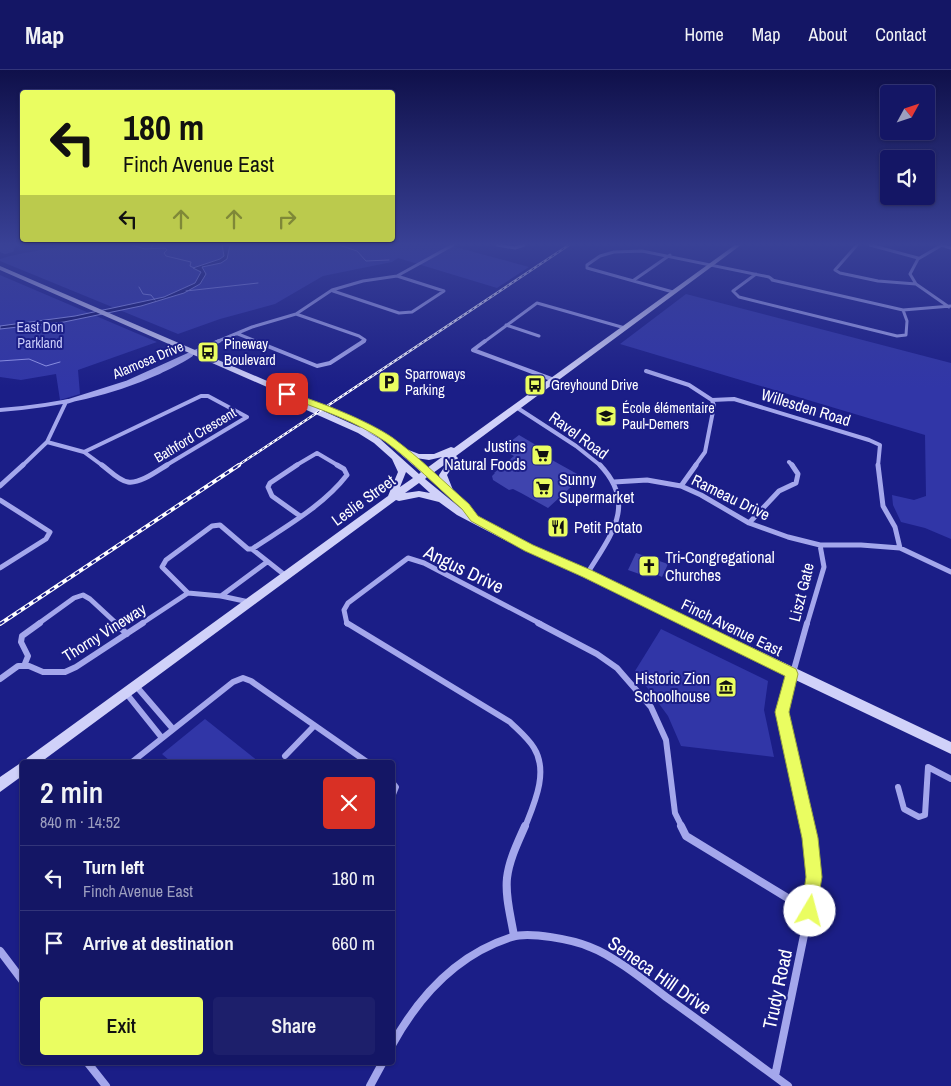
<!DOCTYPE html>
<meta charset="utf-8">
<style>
:root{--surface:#141665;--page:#1d1f6b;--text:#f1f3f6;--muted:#9d9fbf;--line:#333579;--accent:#eafd61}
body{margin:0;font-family:"Archivo Narrow",sans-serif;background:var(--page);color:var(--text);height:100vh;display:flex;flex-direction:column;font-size:19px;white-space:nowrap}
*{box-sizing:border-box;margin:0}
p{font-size:16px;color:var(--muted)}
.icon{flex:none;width:28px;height:28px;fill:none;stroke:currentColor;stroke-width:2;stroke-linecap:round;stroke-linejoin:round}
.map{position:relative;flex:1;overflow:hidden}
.sheet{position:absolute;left:20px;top:690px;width:375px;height:305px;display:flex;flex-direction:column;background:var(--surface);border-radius:5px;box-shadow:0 1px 4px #0004,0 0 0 1px var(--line)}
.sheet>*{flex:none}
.guide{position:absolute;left:20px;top:20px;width:375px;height:152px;border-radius:5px;box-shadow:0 1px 4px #0004,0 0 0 1px var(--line);background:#eafd61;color:#111;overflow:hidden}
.needle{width:32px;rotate:50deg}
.tools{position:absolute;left:880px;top:15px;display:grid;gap:10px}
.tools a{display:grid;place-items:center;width:55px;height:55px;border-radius:5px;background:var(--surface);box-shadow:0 1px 4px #0004,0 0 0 1px var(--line);font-size:25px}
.pin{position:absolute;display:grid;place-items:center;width:42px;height:42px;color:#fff;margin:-21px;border-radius:10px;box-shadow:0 2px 8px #0006}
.me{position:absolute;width:55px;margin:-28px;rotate:8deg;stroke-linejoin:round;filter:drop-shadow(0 0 4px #0008)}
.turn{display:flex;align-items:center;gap:18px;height:105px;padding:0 20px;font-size:22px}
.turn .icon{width:65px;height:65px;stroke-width:2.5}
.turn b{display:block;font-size:35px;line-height:42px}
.lanes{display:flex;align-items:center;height:48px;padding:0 20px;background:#0003;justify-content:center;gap:25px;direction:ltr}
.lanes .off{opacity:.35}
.round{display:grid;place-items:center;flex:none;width:52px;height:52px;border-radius:5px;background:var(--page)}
.head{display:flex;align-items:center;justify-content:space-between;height:85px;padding:0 20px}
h1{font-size:30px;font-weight:600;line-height:38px}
.cta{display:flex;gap:10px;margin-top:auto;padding:10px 20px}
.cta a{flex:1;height:58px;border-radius:5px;background:var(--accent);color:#111;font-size:20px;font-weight:600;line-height:58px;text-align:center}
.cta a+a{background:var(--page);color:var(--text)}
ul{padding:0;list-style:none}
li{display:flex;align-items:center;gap:15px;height:65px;padding:0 20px;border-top:1px solid var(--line)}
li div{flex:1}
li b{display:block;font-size:19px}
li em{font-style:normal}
header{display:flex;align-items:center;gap:30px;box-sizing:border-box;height:70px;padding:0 25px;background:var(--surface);border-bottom:1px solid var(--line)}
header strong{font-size:24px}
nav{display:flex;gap:28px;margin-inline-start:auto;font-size:18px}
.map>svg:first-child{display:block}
</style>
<header>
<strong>Map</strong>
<nav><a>Home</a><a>Map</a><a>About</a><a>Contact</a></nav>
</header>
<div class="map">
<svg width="951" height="1016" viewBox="0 0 951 1016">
<rect width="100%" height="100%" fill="#1b1e87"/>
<!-- green -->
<path fill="#3136a7" d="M65,175h383l81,22 -32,21 -99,-30 -6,4 -69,14 -48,28 -55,15 -42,15 -178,-73v-2c21,-7 43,-8 65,-14z
M0,205l157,67 -79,28 2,24 -20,6 -4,-26 -35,6 -21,-3z
M686,224l265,69v176l-26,-11 -24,-6 -8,-17 -1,-10 22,5 12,-4 -1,-61 -305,-91z
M661,559l107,52 -4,29 10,47 -93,-11 -13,-30 -33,-45z
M205,649l54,43h-88l-9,-8z"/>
<!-- water -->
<path fill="#121465" stroke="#979bee" d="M222,175h8l-3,14 -6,4 -19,4 4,7 -6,10 -16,9 -43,13 -77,16 -64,7v-3l75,-10 89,-19 31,-14 6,-11 -8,-4 27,-9 4,-3z"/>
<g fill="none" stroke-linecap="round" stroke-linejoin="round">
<!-- stream -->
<path stroke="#979bee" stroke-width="1" d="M131,175l14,4 20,-1 2,2 -3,3 2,3 25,6 -1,4 4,2
M339,175l18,6 9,10 23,-1
M151,178l2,-3
M139,217l4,7 8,1 4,5
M186,221l72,-8
M0,291l29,-2 17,7 14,-4"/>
</g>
<!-- building -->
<path fill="#3f44ae" d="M0,175h16l-3,7 -8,2 -5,-2z
M519,365l32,19 1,6 27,15 -12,10 4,2 -23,21 -27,-15 -8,-4 -4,1 -16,-10 -1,-4 3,-3h-1l20,-17 -13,-7z
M636,483l32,11 -6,13 -11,-5 -3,5 -20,-7z
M723,607l11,6 -5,13 -12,-6z"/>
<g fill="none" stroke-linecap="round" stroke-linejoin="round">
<!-- street-far4 -->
<path stroke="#a4a7ec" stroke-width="3" d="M497,175l18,3 9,-3
M857,175l-22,25 5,3 38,8 38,3
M870,175l48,13
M941,175l10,3
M942,175l-24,14 -8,15 6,10 33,23
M756,204l-23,17 6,6 158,39 9,-1 1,-14 -4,-11
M634,210l36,-25
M772,210l131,30 48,-4
M333,221l66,22 13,-1 32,-21 -47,-15
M673,222l-86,-24v-3l13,-9 14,-4 28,-1 127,26 4,3
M296,244l63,22 6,4 -3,2
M506,255l33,11
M238,264l20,8
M216,272l36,-15 44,-13 36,-24 31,-9 34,-5 56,-31
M484,272l53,-39 88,25"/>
<!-- street-far3 -->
<path stroke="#a4a7ec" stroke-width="4" d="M255,271l62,25 13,-3 34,-22
M485,271l-12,9 81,30
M646,301l43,14 23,15
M712,330l22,-1 135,41 11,5 -2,21
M66,332l60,-19 93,-42
M516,337l60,39 25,20
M0,340c55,-4 106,-14 157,-37 11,-6 23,-10 34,-18
M47,372l37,10
M84,382l19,14
M84,382l117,-56h7l39,21 -82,49
M789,392l4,4
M22,396l25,-24 19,-40
M295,396l22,-13 22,13
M695,396l10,-14 9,-46 -2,-6"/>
<!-- street-far2 -->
<path stroke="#a4a7ec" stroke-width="5" d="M102,395c7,5 17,16 26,17 12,2 29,-11 39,-17
M297,395l-27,18 -2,4 4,9 28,20
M878,395l5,41 12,21 5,21
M614,412l33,-2 34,6 20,9 48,28 39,14 32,8h41l39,3 51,24
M0,416l23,-21
M681,416l15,-21
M0,430l50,32 -4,7 -46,29
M749,453l30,-32 17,-8 2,-9 -6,-9
M587,504c23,-38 51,-69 13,-109
M286,506l-34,-27c33,-22 71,-43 95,-74l-3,-6 -7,-4
M188,523l-26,-26 4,-7 46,-34 8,-1 28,24h4
M221,526l46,-34
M38,554l36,-26 9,-3 7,4 27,25
M141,554l47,-31 33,3 28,6
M347,554l-3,-14 4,-7 60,-45 16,5 117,61
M807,554l17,-57 -4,-22"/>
<!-- street-far1 -->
<path stroke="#a4a7ec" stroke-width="6" d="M115,553l12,11
M347,553l163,99c8,8 18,16 24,26 15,24 0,56 -9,79
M538,553l59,31 20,14 34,39 15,33 9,73 7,14
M807,553l-25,89 26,115
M24,596l4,-10 -7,-14 1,-6 18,-13
M0,609l18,-13h11l14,6h22l11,-5 67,-44
M136,616l37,43
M126,623l36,45
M285,686l29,-30
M132,692l101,-80 10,-4 8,3 116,81
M392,712l4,5 -4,10
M898,717l6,22 15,8 6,-2 3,-48 23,12"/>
<!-- street -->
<path stroke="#a4a7ec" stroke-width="8" d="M681,756l5,10 123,75
M514,866c-3,-19 -9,-39 -7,-58 2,-18 11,-36 18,-52
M0,881l22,29
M392,975c27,-49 66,-91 120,-108 17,-6 62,3 78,10 24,9 55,34 76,50 41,29 81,59 122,89
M87,992l19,24
M775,1006l34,-165 5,-34 -7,-51
M370,1016l13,-24"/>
<!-- secondary -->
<path fill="#d0d1f9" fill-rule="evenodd" d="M735,175h6l-285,211 2,2 -11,17 6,15 15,14 9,13 55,28 59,26 360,171v12l-216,-103 -152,-74 -57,-26 -69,-36 -18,-13 -20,-5 -20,4 -3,-1 -355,262h-16l2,-4 361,-262 10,-24 -6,-13 -18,-16 -16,-10 -65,-29 -10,-10 -283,-124v-4l295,127 -1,4 5,3 62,28 -4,-3 1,-2h6l29,15 13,11 13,5h15l17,-7 3,1zM366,361l21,11 34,30 -2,2 -39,-35zM442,387l-15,11 -11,-10 13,2zM447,393l-8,12 1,5 -7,-7zM406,402l7,6 -13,9zM427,407l35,31 2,3 -39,-32zM419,413l11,10 -11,-2 -14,2z
M22,692h2h-2v14l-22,16v-15z"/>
<!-- rail-far1 casing -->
<g stroke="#fff" stroke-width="2.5">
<path id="rail-far1" d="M237,396l332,-221"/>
</g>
<!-- rail casing -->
<g stroke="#fff" stroke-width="4">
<path id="rail" d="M0,554l239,-159"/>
</g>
<!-- rail-far1 -->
<use href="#rail-far1" stroke="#1b1e87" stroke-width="1" stroke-dasharray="3" stroke-linecap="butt"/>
<!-- rail -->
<use href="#rail" stroke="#1b1e87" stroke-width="2" stroke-dasharray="5" stroke-linecap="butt"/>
</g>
<!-- sky -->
<linearGradient id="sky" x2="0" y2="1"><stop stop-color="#0f104a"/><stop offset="0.55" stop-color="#394196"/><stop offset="1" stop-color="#394196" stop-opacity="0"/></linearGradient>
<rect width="951" height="317" fill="url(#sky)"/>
<!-- route -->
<path fill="#eafd61" stroke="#98a43f" d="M287,322c29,8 82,29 106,46 27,20 51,44 76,66l9,12 55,29 58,25 205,99 2,5 -9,38 29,126 4,39 -7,40 -5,2 -6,-2 -3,-6 5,-34 -4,-39 -27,-126 10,-36 -202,-99 -58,-26 -54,-30 -9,-12c-25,-22 -49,-47 -76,-67 -28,-20 -69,-34 -102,-46l-1,-2z"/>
<!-- icons -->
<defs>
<g id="bus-square" transform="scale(1.125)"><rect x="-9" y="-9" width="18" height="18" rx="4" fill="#eafd61" stroke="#1b1e87"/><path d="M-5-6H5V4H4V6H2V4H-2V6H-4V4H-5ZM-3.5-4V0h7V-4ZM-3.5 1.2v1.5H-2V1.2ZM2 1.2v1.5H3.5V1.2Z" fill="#111"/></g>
<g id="parking-square" transform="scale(1.125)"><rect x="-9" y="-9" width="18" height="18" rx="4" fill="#eafd61" stroke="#1b1e87"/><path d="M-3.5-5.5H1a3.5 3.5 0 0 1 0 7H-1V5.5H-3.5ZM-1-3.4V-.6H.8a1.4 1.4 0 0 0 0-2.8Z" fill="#111"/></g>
<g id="school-square" transform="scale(1.125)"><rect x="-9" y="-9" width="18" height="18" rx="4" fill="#eafd61" stroke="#1b1e87"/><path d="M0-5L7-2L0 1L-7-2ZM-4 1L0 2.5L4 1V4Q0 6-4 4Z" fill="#111"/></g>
<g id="supermarket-square" transform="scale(1.125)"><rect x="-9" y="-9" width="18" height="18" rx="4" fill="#eafd61" stroke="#1b1e87"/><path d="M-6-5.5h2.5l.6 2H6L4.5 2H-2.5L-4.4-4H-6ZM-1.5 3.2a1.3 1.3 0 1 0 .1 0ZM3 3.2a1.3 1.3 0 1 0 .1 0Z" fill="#111"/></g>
<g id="restaurant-square" transform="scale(1.125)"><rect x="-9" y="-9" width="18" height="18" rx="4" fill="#eafd61" stroke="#1b1e87"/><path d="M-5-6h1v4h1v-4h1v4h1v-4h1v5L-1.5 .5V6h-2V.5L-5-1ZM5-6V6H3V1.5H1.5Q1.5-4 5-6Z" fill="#111"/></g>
<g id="church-square" transform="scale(1.125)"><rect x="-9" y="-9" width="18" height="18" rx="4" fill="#eafd61" stroke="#1b1e87"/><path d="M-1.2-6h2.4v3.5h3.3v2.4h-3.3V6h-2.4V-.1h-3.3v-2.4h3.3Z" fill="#111"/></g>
<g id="museum-square" transform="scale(1.125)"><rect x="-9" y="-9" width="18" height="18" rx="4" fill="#eafd61" stroke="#1b1e87"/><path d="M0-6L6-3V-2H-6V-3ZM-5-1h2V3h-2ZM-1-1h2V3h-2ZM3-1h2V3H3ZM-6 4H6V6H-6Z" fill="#111"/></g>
</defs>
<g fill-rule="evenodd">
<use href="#bus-square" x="208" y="282"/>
<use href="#parking-square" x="389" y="312"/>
<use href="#bus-square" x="535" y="315"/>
<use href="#school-square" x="606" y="346"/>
<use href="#supermarket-square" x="542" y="385"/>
<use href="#supermarket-square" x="543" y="418"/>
<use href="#restaurant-square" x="558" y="457"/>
<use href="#church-square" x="649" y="496"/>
<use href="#museum-square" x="726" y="617"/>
</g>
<g text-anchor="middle" stroke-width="4" stroke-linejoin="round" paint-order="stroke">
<!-- far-park labels -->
<g font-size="14" fill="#c9cbf9" stroke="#1b1e87">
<text x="40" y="262">East Don<tspan x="40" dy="16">Parkland</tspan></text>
</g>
<!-- far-poi labels -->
<g font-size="14" fill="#fff" stroke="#1b1e87" text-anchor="start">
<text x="224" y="279">Pineway<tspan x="224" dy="16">Boulevard</tspan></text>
<text x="405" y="309">Sparroways<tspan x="405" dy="16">Parking</tspan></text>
<text x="551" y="320">Greyhound Drive</text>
<text x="622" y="343">École élémentaire<tspan x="622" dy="16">Paul-Demers</tspan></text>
</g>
<!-- far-street labels -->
<g font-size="14" fill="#fff" stroke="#1b1e87">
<text transform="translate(148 290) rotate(-23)" y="5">Alamosa Drive</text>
<text transform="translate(195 365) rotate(-31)" y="5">Bathford Crescent</text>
</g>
<!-- street labels -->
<g font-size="16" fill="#fff" stroke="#1b1e87">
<text transform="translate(806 337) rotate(17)" y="6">Willesden Road</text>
<text transform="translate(579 365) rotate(36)" y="6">Ravel Road</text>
<text transform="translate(731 427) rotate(26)" y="6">Rameau Drive</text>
<text transform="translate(363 430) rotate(-36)" y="6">Leslie Street</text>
<text transform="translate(801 522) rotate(-76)" y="6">Liszt Gate</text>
<text transform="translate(732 557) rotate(26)" y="6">Finch Avenue East</text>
<text transform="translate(104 562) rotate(-32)" y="6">Thorny Vineway</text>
</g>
<!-- poi labels -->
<g font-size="16" fill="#fff" stroke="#1b1e87" text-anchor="start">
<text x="526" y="382" text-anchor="end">Justins<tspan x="526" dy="18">Natural Foods</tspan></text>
<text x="559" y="415">Sunny<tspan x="559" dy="18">Supermarket</tspan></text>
<text x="574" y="463">Petit Potato</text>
<text x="665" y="493">Tri-Congregational<tspan x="665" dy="18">Churches</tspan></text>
<text x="710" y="614" text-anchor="end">Historic Zion<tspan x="710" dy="18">Schoolhouse</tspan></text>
</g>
<!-- near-street labels -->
<g font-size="19" fill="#fff" stroke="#1b1e87">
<text transform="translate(464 499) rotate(26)" y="7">Angus Drive</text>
<text transform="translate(660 905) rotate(35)" y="7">Seneca Hill Drive</text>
<text transform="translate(777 919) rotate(-78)" y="7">Trudy Road</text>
</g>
</g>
</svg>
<div class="tools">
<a><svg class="needle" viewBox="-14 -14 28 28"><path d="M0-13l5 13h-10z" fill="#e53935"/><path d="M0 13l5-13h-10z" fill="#9d9fbf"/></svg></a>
<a><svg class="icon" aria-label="sound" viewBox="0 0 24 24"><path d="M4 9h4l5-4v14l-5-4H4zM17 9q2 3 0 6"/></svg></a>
</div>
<div class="pin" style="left:287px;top:324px;background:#d93025"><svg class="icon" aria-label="arrive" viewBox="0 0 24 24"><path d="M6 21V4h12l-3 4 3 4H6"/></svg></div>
<svg class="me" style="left:810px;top:841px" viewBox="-20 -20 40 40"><circle r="19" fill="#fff"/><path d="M0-13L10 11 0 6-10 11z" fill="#eafd61"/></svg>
<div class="guide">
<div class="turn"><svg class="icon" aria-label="left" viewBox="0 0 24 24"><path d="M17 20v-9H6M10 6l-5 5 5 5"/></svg><div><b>180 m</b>Finch Avenue East</div></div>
<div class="lanes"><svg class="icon" aria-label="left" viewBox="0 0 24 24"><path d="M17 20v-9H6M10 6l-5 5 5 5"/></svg><svg class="icon off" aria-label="ahead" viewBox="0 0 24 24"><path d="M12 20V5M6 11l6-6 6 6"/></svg><svg class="icon off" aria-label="ahead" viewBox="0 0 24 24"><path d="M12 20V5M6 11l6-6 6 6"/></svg><svg class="icon off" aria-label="right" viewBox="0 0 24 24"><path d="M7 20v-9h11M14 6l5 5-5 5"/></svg></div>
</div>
<section class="sheet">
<div class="head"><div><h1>2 min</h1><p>840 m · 14:52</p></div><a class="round" style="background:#d93025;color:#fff"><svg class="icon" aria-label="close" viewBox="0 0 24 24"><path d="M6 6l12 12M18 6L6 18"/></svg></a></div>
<ul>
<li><svg class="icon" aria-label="left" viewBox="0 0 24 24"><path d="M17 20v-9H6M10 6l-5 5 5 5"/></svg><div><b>Turn left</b><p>Finch Avenue East</p></div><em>180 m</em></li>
<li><svg class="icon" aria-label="arrive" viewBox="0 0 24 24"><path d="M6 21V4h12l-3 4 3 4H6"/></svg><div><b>Arrive at destination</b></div><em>660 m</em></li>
</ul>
<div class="cta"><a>Exit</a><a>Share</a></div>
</section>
</div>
